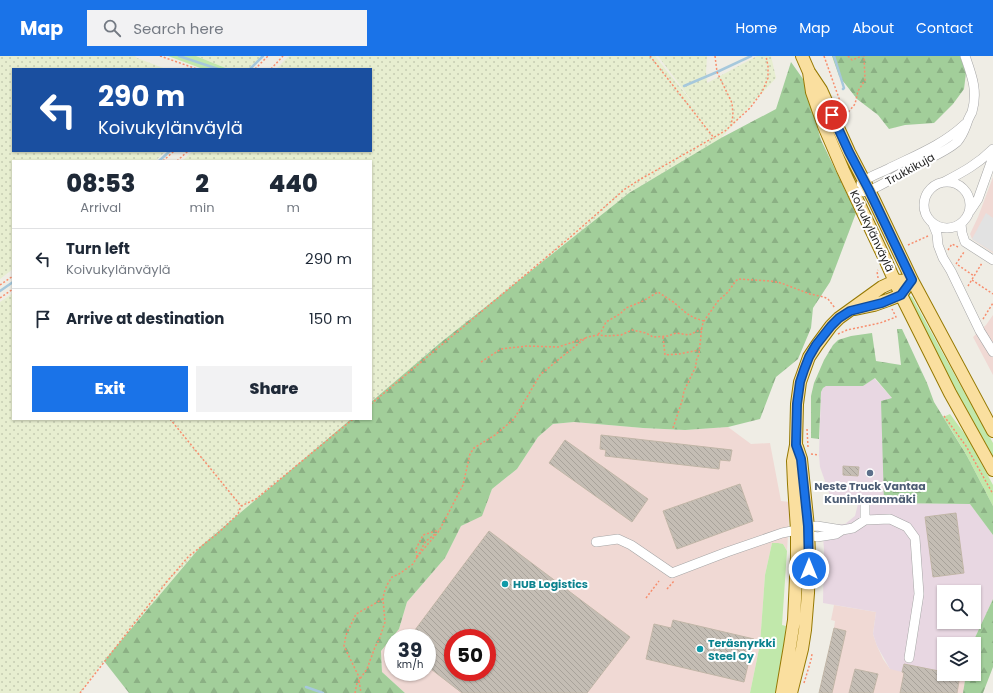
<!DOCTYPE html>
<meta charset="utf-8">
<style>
:root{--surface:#fff;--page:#f2f2f3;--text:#1f2937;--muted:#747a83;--line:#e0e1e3;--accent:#1a73e8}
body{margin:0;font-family:Poppins,sans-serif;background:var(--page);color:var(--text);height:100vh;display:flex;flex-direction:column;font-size:15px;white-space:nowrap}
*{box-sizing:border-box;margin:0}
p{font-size:13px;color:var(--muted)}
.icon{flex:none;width:22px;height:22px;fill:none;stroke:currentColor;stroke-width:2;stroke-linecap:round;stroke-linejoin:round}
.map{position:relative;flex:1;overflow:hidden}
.panel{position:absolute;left:12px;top:104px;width:360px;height:260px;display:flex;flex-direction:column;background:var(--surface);border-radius:0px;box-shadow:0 1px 3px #0004}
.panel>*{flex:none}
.banner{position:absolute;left:12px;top:12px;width:360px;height:84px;border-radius:0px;box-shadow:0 1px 3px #0004;background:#1a4fa0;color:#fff;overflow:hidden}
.controls{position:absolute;left:937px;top:529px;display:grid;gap:8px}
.controls a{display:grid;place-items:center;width:44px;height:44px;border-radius:0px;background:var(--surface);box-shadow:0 1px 3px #0004;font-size:20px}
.speed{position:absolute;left:384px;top:573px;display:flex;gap:8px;font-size:20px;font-weight:700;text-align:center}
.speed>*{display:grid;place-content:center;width:52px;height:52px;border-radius:50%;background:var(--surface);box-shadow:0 1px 3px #0004;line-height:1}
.speed small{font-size:10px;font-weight:400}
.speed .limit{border:6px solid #d22;background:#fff;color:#111}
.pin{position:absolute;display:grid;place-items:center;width:34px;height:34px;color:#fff;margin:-17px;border:2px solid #fff;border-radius:50%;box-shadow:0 1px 4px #0007}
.me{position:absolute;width:44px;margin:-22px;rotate:0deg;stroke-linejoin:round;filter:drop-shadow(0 0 3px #0008)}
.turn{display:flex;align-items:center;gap:14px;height:84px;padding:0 20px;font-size:18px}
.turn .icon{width:52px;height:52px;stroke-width:2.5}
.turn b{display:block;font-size:28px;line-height:34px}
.eta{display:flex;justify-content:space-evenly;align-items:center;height:68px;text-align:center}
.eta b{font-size:24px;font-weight:800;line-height:28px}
.primary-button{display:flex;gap:8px;margin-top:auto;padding:8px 20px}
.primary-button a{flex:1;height:46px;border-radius:0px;background:var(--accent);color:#fff;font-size:16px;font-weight:800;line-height:46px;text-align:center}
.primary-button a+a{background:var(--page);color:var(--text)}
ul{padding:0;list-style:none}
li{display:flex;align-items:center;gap:12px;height:60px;padding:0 20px;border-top:1px solid var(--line)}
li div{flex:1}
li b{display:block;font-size:15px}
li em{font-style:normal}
header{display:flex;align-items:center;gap:24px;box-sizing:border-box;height:56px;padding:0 20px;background:var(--accent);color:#fff}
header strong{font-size:19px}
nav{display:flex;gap:22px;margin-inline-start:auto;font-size:14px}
.search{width:280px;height:36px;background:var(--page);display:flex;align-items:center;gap:10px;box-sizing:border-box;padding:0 14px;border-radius:0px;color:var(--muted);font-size:15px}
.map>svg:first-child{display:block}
</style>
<header>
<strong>Map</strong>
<div class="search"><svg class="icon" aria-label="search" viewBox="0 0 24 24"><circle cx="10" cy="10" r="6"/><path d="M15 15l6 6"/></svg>Search here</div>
<nav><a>Home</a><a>Map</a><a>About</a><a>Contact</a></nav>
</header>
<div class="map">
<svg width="993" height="637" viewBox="0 0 993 637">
<defs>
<pattern id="farmland-dots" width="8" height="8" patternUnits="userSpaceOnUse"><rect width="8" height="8" fill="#e7eed0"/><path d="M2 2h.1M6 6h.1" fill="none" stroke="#c6ccb2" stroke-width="1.8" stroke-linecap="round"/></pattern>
<pattern id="forest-firs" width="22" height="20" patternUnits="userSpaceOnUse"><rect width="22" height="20" fill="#a2ce9a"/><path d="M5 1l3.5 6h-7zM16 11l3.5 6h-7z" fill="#8bb084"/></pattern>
<pattern id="building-back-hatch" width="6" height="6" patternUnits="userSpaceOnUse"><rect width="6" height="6" fill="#c4bdb4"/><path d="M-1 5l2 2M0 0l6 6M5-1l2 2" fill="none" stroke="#a8a29a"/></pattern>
</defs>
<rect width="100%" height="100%" fill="#efede5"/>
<!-- commercial -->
<path fill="#f0d9d4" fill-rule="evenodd" d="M993,121v76l-21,-14 -2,-5 8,-17z
M993,259v60l-20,-38 13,-12z
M574,366l69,6 42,2 43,-3 23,17 19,-1 11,58 9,1 -3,49 -4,-7 -11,-1 -7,32 -5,69 -10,49h-345l-23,-21 -1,-21 18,-22 8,-27 38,-44 16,-32 21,-11 10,-26 25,-20 21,-32 15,-13zM393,582h34v34h-34zM453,582h34v34h-34z
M834,549l42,7 -3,22 4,12 6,13 7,10 14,-5 19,3 21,7 22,1 -3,18h-144l15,-65 1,-7 -4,-1z"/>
<!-- industrial -->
<path fill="#e8d7e2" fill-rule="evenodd" d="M874,322l18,20 -8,105 86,1 23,31v64l-21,45h-28v28l-40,-8 -2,8 -12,-3 -13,-23 -4,-12 3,-22 -53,-9 1,-54 -2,-23 23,-2 10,-8 3,-12h-25l-13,-37 -1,-12 2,-63 2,-4 3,-2h37zM944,536h30v30h-30z"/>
<!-- farmland -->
<path fill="url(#farmland-dots)" d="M0,0h135l2,2 29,11h-153v82h153l-11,10h-142v108l-13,10z
M196,0h66l-14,13h-20z
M289,0h366l45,56 -42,-56h49l-1,16 1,11 50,-27h14l5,22 -55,60 -92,55 -189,150 -69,59v-241h-189l11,-10h178v-82h-95z
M13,237v126h338l-150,127 -97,115 -24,32h-80v-391z"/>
<!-- grass -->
<path fill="#c1e8ab" d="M168,0h28l32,13h-25z
M909,239l3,2 46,84 35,62v16l-42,-76 -43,-87z
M950,358l17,23 26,48v21l-26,-50 -15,-25 -9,-14z
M772,487h6l5,1 4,7 -5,74 4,1 -2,27 -9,40h-25l10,-49 5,-69z"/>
<!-- forest -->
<path fill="url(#forest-firs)" d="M832,0h128l6,17 -2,16 -11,15 -19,19 -29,2 -16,4 -11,-14 -21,-16 -18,-23z
M791,6l12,17 18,61 35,73 -26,69 -17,26 -2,20 -13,31 -22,18 -16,42 -32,8 -43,3 -42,-2 -69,-6 -21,2 -15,13 -21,32 -25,20 -10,27 -21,10 -16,32 -38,44 -8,27 -18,22 1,21 23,21h-276l-25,-32 97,-115 150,-127h20v-17l69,-59 189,-150 92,-55 55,-29z
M897,273h5l25,54 7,19 33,54 26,50v29l-23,-31 -86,-1 -3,-102 11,-3 -17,-20 -12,8h-37l-3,2 -2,4 -2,47 -8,-1v-42l3,-13 10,-23 9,-15 5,-5 13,-4 21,-3 4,28 25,4z
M993,543v68l-10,26h-20l3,-19h8v-30h-2z"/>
<!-- parking -->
<path fill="#e2e2e2" d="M986,157l7,5v34l-21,-13z"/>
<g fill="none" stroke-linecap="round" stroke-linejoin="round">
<!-- stream -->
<path stroke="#a6c8dc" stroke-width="2.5" d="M179,0l39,13
M834,0l10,32 -1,1
M250,13l13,-13
M684,30l33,-14 34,-16
M159,105l11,-10
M0,235l13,-9
M306,631l17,6"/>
</g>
<!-- building -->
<path fill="url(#building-back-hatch)" stroke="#c1b6a7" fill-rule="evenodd" d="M601,379l131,15 -2,11 -10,-1 -1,9 -114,-13 1,-6 -6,-1z
M565,384l83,59 -16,23 -83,-59z
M843,410l16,1 -1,9 -15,-1z
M740,428l13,37 -76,28 -14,-38z
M956,457l8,60 -31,4 -8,-60z
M489,475l141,106 -43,56h-125l-35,-27v-28h-18zM453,582h34v34h-34z
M673,564l81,19 -10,43 -98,-23 8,-35 17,4z
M834,572l12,3 -14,62h-13z
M904,608l40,8v2l16,1 -3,18h-57l4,-20 -2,-1z
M855,613l23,5 -5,19h-24z"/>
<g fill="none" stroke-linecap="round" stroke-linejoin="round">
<!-- minor casing -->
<g stroke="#a5a5a5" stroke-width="10">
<path id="minor" d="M924 149a23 23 0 1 1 46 0a23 23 0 1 1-46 0Z
M944,126c19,-10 34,-18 49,-33
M861,128c5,-7 19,-11 27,-15 26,-13 55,-24 77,-45
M854,137c5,-1 10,-1 15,-3 14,-4 27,-15 40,-21 14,-8 37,-17 48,-27 6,-7 7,-11 10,-19 1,-4 3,-7 5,-11 6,-21 0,-36 -7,-56
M970,155l8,-12 15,-42
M933,168l4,10 1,11 5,13 8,13 29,60 13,21
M961,168l1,9 3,9 28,18
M865,448v16
M804,477l13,4 19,-3 6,-4 11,-2 12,-8 25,-1 17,8 8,11 4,56 -10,64
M596,486l22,-3 13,6 41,28 55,-21 55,-19 15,-3 11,-3 9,-1 25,4"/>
</g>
<!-- major casing -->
<g stroke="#967903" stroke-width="14">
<path id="major" d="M802,0l7,16 12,18 28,62 25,48 38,80 81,151
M809,16l3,20 12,34 19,44 41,87 17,38 49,98 43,77
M855,253l19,-4 14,-5 13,-5 4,-6
M782,637l8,-47 4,-26 3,-63v-27l-3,-46 -1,-23 3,-16 1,-41 3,-22 9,-25 8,-12 14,-19 8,-8 43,-31 13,-6 17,-1
M791,637l11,-44 3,-19 3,-37 1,-36 -1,-30 -7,-68 -4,-12"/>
</g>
<!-- path -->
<path stroke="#f78e6e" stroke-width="1.5" stroke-dasharray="2 2" stroke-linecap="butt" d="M160,0l37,13
M650,0l64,82
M715,0l2,16 15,31 1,12 -2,10
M824,0l17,48
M848,0l4,4 10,-4
M255,13l13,-13
M271,13l12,-13
M846,59l9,-11 3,-13 7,-11 -1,-24
M163,105l11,-10
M177,105l11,-10
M908,189l20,-9
M948,194l4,-6 6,3
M956,208l8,-12
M958,209l16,11
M878,222l-1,-7 1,-1
M972,224l21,14
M0,229l13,-9
M968,230l14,-23
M0,242l13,-9
M983,263l10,-16
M598,278l3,-2 5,-10 14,-8 6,-6 17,-7 15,-9c6,4 13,8 19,13 10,9 13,12 27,16
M838,278l9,-4 33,-7 16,-6 -4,-8
M663,281l2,18 14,-1 20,-4
M481,306l20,-13 26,-3 31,1 28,-9
M371,348l196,-164 58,-51 14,-9 86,-49 25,-23 12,-16 6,-14v-12l-2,-10
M944,360l22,30 27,48
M170,363l71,87
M673,372l9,-27 2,-10 12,-25v-5l3,-7 3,-28 2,-5 14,-20 10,-9 7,-10 3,-3 33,2 10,2 29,11 14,3 4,2 7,9
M807,373l1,18
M811,398l8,1
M419,498l6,-12 10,-8
M417,501l22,-26 24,-46 7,-31 4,-6 21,-13 19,-16 26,-44 24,-20 23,-18 11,-2 9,1 14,-1 11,-5 14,3 7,4 15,-1 8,-3 13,2 13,-6
M417,501l-1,-8 7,-14 16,-5
M667,533l7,-8
M646,542l13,-17
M360,623l-16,-33 2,-11 10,-21 27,-15
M359,625l2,12
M804,627l7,-23 1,-6
M80,637l89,-114 20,-23 28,-22 21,-20 3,-8 15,-7 97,-80
M355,637l2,-10 10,-14 8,-22 4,-7 6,-18 -2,-23 1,-6 3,-8 5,-8 7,-3 14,-10 4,-7"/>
<!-- minor -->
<use href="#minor" stroke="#fff" stroke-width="9"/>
<!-- major -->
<use href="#major" stroke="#fadf9f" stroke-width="12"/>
</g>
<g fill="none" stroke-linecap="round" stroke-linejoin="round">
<!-- route casing -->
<g stroke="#114b97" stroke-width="10">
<path id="route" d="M809,513l-1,-43 -7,-67 -5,-14 1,-41 3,-22 4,-12 5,-13 7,-12 15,-19 8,-8 11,-7 32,-8 19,-8 11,-15 -43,-90 -20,-38 -17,-37"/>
</g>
<!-- route -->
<use href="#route" stroke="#1a73e8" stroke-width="7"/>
</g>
<!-- markers -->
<circle fill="#5c6f8a" stroke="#fff" stroke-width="1.5" cx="870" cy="417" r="4"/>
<g fill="#0f9aa8" stroke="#fff" stroke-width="1.5">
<circle cx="505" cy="528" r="4"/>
<circle cx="700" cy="593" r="4"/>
</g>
<g text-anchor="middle" stroke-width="4" stroke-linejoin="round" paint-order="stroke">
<!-- street labels -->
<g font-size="11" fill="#1e1e1e" stroke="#fff">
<text transform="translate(910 113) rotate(-29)" y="4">Trukkikuja</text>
<text transform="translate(872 175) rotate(65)" y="4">Koivukylänväylä</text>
</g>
<!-- service labels -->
<g font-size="11" font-weight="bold" fill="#4e5e75" stroke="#fff">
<text x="870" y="434">Neste Truck Vantaa<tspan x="870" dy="13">Kuninkaanmäki</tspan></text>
</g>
<!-- culture labels -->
<g font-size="11" font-weight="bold" fill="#0d838f" stroke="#fff" text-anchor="start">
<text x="513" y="532">HUB Logistics</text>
<text x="708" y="591">Teräsnyrkki<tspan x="708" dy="13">Steel Oy</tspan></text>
</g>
</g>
</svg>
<div class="controls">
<a><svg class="icon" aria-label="search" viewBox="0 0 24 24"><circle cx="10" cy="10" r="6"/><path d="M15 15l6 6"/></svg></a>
<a><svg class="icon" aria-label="layers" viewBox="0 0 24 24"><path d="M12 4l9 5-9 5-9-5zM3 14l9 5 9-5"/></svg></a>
</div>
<div class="speed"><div>39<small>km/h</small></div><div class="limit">50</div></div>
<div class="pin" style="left:832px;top:59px;background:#d93025"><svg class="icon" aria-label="arrive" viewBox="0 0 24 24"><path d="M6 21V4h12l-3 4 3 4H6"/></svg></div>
<svg class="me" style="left:809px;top:513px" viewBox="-20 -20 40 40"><circle r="17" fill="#1a73e8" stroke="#fff" stroke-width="3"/><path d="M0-11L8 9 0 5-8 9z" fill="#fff"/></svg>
<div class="banner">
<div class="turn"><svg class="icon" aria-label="left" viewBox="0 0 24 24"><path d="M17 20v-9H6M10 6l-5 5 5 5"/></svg><div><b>290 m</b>Koivukylänväylä</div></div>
</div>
<section class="panel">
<div class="eta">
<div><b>08:53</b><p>Arrival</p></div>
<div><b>2</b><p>min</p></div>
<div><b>440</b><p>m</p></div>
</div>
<ul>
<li><svg class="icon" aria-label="left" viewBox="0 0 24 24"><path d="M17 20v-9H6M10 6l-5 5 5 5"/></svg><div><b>Turn left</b><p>Koivukylänväylä</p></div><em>290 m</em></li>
<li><svg class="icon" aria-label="arrive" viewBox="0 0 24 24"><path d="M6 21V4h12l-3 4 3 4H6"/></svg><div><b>Arrive at destination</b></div><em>150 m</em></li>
</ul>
<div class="primary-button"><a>Exit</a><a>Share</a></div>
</section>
</div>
